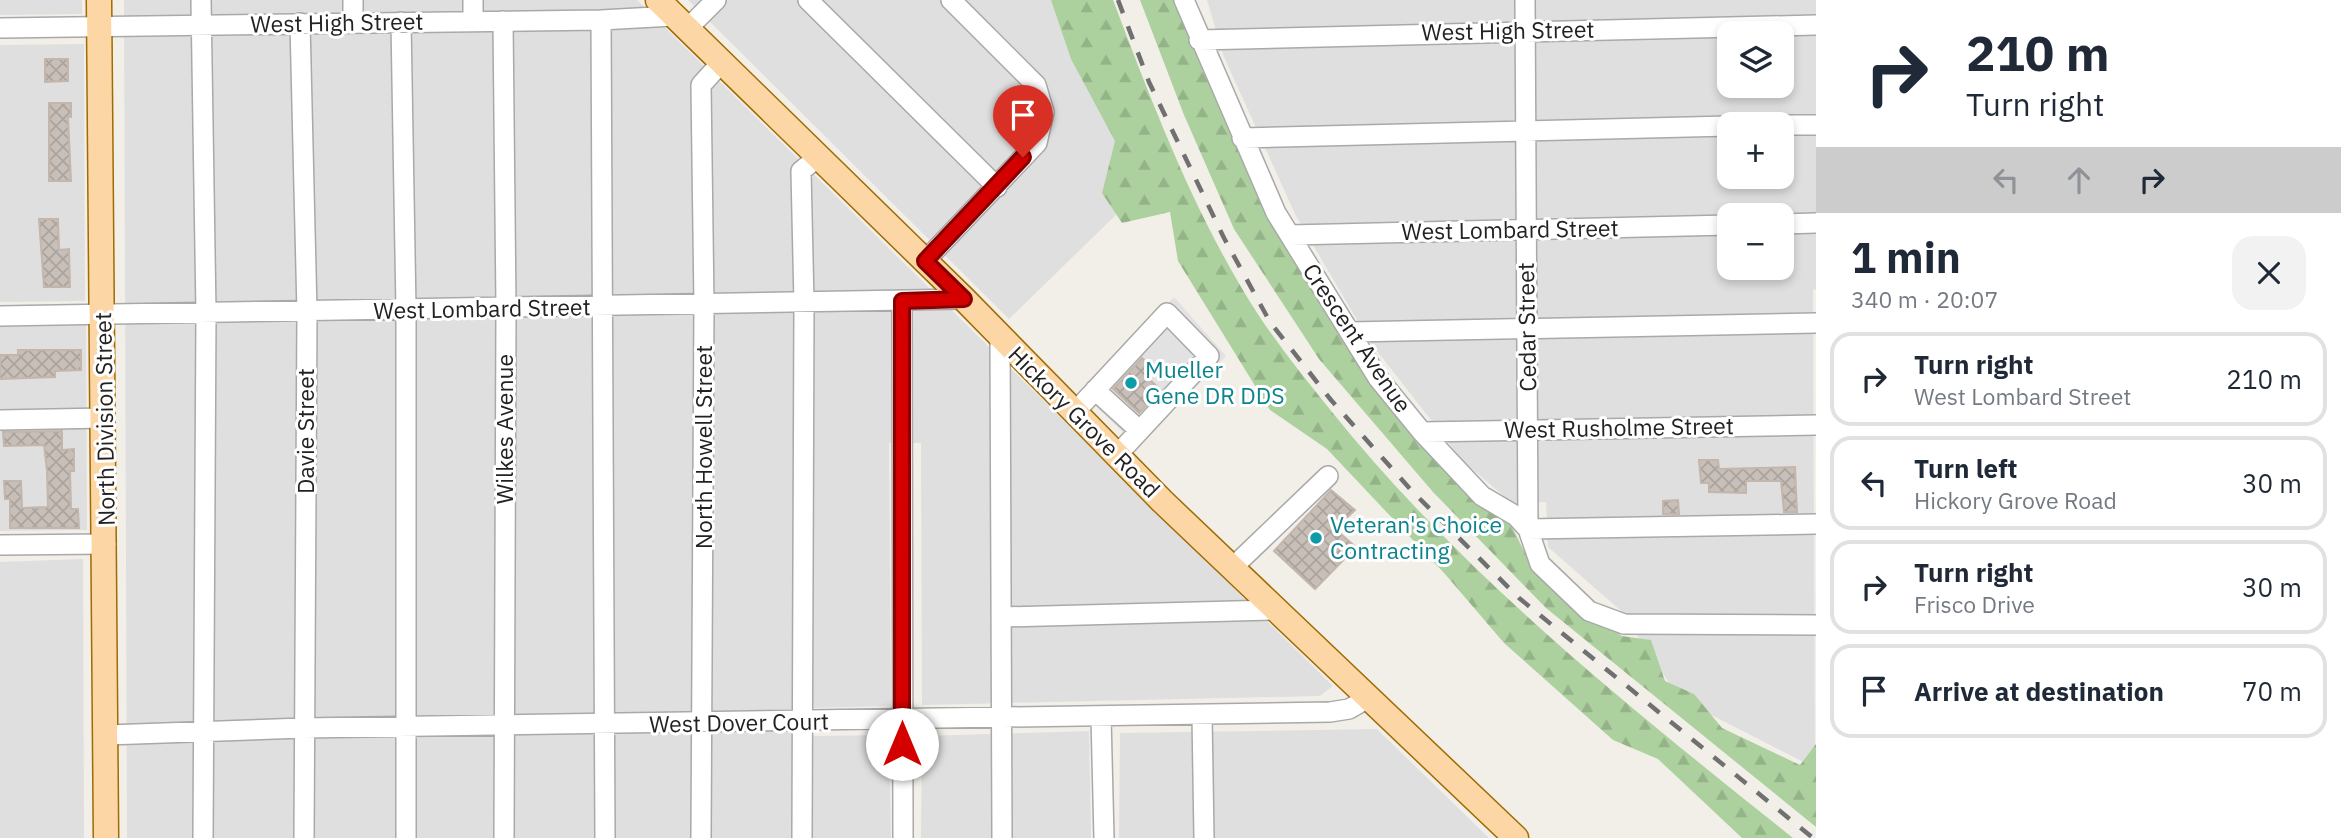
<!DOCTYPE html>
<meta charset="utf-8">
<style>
:root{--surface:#fff;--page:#f2f2f3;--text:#1f2937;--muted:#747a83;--line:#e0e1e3}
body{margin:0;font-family:"IBM Plex Sans",sans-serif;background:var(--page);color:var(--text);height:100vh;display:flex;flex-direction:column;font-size:26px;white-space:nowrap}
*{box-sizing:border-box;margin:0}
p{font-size:23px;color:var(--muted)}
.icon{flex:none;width:38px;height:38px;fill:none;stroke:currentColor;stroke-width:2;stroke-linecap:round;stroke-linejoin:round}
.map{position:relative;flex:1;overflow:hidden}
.panel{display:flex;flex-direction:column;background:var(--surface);width:525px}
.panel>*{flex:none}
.guide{background:#fff;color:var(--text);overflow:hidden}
.buttons{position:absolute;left:1717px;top:21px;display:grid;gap:14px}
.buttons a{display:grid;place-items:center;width:77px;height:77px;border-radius:14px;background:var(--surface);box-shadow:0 4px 10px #0003;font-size:35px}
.pin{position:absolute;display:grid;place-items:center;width:60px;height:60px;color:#fff;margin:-72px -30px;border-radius:50% 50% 50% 0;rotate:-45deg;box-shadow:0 0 7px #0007}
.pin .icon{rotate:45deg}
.me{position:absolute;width:77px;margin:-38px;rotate:0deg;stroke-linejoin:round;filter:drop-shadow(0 0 5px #0008)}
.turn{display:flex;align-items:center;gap:24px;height:147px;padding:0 35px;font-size:32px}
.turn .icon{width:91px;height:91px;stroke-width:2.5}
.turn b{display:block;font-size:49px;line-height:60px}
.lanes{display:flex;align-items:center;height:66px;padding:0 35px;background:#0003;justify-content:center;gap:35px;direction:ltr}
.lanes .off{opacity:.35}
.round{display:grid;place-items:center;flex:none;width:74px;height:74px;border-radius:21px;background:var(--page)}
.summary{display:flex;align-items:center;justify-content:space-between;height:119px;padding:0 35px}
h1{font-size:42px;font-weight:700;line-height:52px}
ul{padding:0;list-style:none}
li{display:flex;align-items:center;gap:21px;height:94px;margin:0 14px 10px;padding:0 21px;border:4px solid var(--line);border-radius:21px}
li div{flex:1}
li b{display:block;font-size:26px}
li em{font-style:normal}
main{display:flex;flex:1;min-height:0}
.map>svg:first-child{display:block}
</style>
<main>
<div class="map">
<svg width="1816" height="838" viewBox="0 0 1816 838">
<defs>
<pattern id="forest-firs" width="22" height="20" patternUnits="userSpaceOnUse" patternTransform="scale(1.75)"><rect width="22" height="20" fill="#add19e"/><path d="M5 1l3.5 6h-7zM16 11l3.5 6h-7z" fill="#95b388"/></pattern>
<pattern id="building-cross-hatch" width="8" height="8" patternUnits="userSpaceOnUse" patternTransform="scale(1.75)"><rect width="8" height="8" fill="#c7bfb8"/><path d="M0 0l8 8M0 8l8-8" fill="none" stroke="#aba49e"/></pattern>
</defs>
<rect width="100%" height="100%" fill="#f2efe9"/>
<!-- residential -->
<path fill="#e0dfdf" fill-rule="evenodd" d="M0,0h82v14l-82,1z
M124,0h513l696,686 -13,10 -398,9 -1,-262h-32l2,263 -81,2 -16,-263v393h-667z
M688,0h382l88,174 -149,145z
M1207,0h609v289l-3,1 2,478 -135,-69 -60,-89 -72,-63 -2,-45 -34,1 -49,-42 -93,-119 -74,-126 -72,-159zM1729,33h53v53h-53zM1729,124h53v53h-53zM1729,215h53v53h-53z
M84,44l1,257 -85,1v-257z
M86,325l1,205 -87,1v-204z
M83,559l1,279h-84v-276z
M1377,729l112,109h-370l1,-105z
M1089,731l2,107h-170l1,-102z
M889,735l2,103h-78l-1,-102z"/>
<!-- forest -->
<path fill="url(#forest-firs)" d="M1051,0h62c38,100 76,200 131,292 25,42 57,82 88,120 132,164 297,295 461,426h-51l-84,-79 -45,-19 -109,-97 -59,-69 -118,-125 -57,-39 -92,-149 -8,-49 -48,11 -20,-30 13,-52 -44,-82z
M1140,0h37l177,352 155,169 25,50 88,65 29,4 14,41 29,13 28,34 78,37 16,-21v83l-270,-219 -113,-116 -114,-133 -85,-130 -50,-114z"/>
<!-- parking -->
<path fill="#e2e2e2" d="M1174,297l52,59 -89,90 -46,-45 46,18 25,-27 -14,-14 7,-8 -26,-26z"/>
<!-- building -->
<path fill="url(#building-cross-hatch)" stroke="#c4b6ab" stroke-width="2" d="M45,59h23v22l-23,1z
M49,103h22v14h-3l3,64h-22z
M39,219h19l1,31 10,-1 1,38h-26z
M18,350h63v20l-26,1v6l-55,2v-24h18z
M1142,358l14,12 -8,8 13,12 -22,23 -26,-24z
M62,431v19l12,-1v22h-4l1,38h7l1,19h-69v-29h-5l-1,-18h17l1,27 26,-1 -1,-36 -3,-26 -40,1 -1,-14z
M1699,460h19l1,9 76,-2 2,45h-13l-3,-31h-35v12l-37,-1v-9h-8z
M1331,490l24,20 -20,19 21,18 -41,42 -41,-38z
M1678,500l1,14h-16v-13z"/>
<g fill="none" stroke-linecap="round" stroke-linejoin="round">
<!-- minor casing -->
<g stroke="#a9a9a9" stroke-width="22">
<path id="minor" d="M201,0l5,313 -3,525
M353,0v22
M808,0l189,187
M1184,0l92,213 102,165 44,54 60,64 34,20 12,13 12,35 49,47 35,13 192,1
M1525,0l3,529 288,-5
M601,20l4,818
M473,21v-21
M503,21l3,287 -2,530
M401,22l5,288v528
M300,23l7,289 -3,526
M0,28l601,-8 72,-4
M687,29l29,-29
M1199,40l617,-15
M1782,125h34
M1242,138l487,-12
M1782,224l34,-1
M1290,235l439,-10
M925,261l112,-118 7,-31 -8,-27 -85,-85
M902,301l1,537
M0,316l964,-17
M1350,332l466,-9
M1000,338l2,500
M1095,390l44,40
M1074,413l93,-100 42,43 -92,99
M0,420l105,-2
M1422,432l394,-7
M0,545l106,-1
M1232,568l96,-92
M1002,617l274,-7
M1202,715l2,123
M1101,717l3,121
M107,735l196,-7 1027,-16 19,-3 19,-11
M701,838l3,-533 -3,-220 20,-22
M802,838l2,-535 -3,-132 16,-13"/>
</g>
<!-- major casing -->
<g stroke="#a06b00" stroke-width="27">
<path id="major" d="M99,0l7,838
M658,0l306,299 198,202 354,337"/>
</g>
<!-- minor -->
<use href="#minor" stroke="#fff" stroke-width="19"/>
<!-- major -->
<use href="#major" stroke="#fcd6a4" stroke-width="24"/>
<!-- rail -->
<path stroke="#707070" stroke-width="4.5" stroke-dasharray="14 14" stroke-linecap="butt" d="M1118,0l31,82 75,156 46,84 61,78 80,90 108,108 294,240"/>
</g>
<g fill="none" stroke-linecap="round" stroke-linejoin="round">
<!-- route casing -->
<g stroke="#8a0000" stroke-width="18">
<path id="route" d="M902,744v-443l62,-2 -39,-38 98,-104"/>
</g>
<!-- route -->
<use href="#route" stroke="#d40000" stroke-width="12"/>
</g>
<!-- markers -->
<g fill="#0f9aa8" stroke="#fff" stroke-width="2.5">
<circle cx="1131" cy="383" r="7"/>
<circle cx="1316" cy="538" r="7"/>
</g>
<g text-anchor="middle" stroke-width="6" stroke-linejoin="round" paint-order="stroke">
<!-- street labels -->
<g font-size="23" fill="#222" stroke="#fff">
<text transform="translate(337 23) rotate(-1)" y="8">West High Street</text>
<text transform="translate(1508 31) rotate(-1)" y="8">West High Street</text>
<text transform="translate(1510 230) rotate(-1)" y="8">West Lombard Street</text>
<text transform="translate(482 309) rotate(-1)" y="8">West Lombard Street</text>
<text transform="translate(1527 327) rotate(-91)" y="8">Cedar Street</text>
<text transform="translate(1357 338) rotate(56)" y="8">Crescent Avenue</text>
<text transform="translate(105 419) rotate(-91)" y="8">North Division Street</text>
<text transform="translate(1084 422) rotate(45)" y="8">Hickory Grove Road</text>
<text transform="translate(1619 428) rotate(-1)" y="8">West Rusholme Street</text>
<text transform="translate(505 429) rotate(-90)" y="8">Wilkes Avenue</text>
<text transform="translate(306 431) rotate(-90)" y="8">Davie Street</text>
<text transform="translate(704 447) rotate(-90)" y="8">North Howell Street</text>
<text transform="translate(739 723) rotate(-1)" y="8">West Dover Court</text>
</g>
<!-- culture labels -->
<g font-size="23" fill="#0d838f" stroke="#fff" text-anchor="start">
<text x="1145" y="378">Mueller<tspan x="1145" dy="26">Gene DR DDS</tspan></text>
<text x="1330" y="533">Veteran's Choice<tspan x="1330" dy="26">Contracting</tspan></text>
</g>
</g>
</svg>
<div class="buttons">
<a><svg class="icon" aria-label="layers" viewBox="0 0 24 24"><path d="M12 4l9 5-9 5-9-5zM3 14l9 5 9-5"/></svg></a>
<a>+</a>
<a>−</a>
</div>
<div class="pin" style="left:1023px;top:157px;background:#d93025"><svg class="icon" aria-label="arrive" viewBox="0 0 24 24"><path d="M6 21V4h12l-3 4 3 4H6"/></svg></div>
<svg class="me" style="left:902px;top:744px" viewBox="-20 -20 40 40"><circle r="19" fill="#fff"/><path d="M0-13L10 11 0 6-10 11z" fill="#d40000"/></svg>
</div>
<section class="panel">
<div class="guide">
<div class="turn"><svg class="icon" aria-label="right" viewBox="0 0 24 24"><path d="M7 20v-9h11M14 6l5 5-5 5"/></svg><div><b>210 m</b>Turn right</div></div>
<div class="lanes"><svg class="icon off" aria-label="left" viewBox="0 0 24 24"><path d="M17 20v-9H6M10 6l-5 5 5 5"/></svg><svg class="icon off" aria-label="ahead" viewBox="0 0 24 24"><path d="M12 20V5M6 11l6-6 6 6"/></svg><svg class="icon" aria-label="right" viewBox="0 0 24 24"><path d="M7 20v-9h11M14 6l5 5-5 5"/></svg></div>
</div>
<div class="summary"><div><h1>1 min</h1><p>340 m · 20:07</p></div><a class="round"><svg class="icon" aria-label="close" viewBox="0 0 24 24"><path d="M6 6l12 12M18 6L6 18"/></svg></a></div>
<ul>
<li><svg class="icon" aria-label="right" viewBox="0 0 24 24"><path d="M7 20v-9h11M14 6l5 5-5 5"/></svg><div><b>Turn right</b><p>West Lombard Street</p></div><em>210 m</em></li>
<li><svg class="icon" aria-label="left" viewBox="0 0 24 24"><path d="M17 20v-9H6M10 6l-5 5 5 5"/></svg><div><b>Turn left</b><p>Hickory Grove Road</p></div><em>30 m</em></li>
<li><svg class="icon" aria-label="right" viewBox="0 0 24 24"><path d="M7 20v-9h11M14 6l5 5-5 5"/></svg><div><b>Turn right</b><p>Frisco Drive</p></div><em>30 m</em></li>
<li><svg class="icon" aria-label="arrive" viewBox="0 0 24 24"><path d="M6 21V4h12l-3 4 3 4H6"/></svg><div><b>Arrive at destination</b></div><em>70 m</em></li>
</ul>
</section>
</main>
